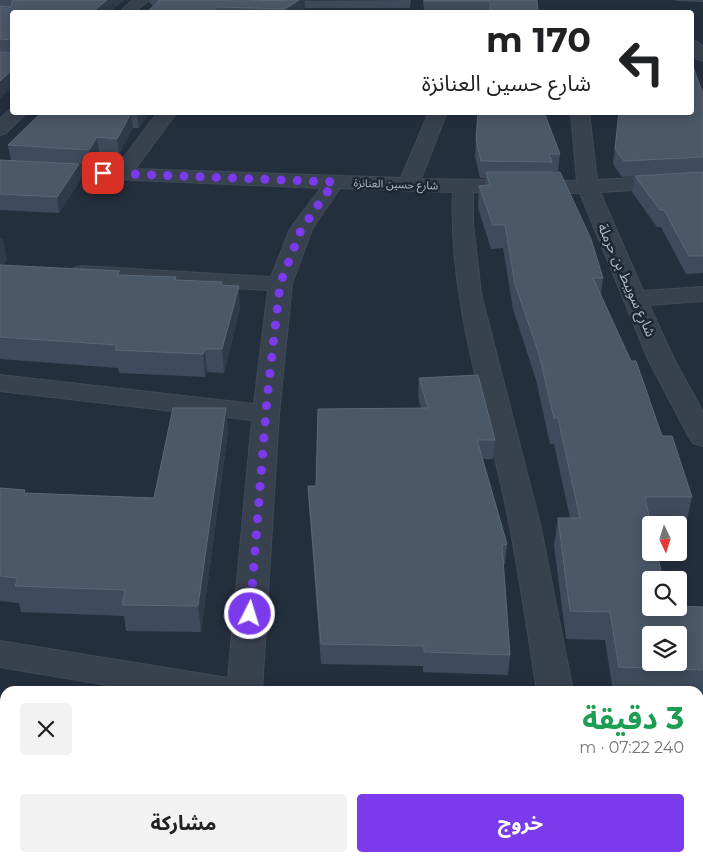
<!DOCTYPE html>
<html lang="ar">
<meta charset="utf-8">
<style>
:root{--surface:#fff;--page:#f2f2f2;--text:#202124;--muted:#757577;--accent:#7c3aed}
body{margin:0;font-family:Montserrat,"Noto Sans Arabic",sans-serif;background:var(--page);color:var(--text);direction:rtl;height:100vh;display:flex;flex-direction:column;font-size:19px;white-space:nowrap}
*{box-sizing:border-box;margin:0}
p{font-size:16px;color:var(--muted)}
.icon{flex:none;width:28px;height:28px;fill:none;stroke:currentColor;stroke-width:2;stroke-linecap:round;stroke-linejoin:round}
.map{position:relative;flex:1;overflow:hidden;direction:ltr}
.panel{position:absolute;left:0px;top:686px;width:704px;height:176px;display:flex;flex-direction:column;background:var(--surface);border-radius:15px 15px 0 0;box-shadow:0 2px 12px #0003;direction:rtl}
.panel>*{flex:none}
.guide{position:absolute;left:10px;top:10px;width:684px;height:105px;border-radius:5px;box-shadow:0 2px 12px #0003;direction:rtl;background:#fff;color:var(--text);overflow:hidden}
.needle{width:32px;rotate:176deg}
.controls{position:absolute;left:642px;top:516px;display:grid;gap:10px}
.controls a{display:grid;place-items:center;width:45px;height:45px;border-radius:5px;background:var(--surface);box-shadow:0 2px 12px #0003;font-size:25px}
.pin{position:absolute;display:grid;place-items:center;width:42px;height:42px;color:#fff;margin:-21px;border-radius:10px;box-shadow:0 2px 8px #0006}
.me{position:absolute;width:55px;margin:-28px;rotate:5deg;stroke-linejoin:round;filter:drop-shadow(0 0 4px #0008)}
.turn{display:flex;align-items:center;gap:18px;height:105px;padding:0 20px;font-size:22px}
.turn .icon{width:65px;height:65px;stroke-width:2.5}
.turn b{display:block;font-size:35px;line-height:42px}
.round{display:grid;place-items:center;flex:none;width:52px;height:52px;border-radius:5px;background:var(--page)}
.head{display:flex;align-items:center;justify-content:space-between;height:85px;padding:0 20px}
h1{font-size:30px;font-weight:700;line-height:38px;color:#1e9e55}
.primary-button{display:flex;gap:10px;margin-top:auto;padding:10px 20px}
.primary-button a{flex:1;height:58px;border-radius:5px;background:var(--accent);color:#fff;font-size:20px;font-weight:700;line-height:58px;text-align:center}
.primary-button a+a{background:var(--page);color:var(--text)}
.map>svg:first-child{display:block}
</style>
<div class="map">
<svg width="703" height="862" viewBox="0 0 703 862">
<rect width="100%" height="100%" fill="#242f3e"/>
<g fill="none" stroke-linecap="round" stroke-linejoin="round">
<!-- minor casing -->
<g stroke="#414a57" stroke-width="2">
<path id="minor" d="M133,0h16l-14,12h-15z
M691,40l6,2 6,5v14l-6,-2 -6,-5z
M12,108v4h15l-21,21 -6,2v-16z
M158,112h19l-42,57 266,9 28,-66h18l-26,67 156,2 -6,-69h18l8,68 106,-6v12l-103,6 43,99 60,-4v14l-54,4 26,56 28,51v34l-10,-3 -4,-6 -40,-76 -69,-168 -107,-1v31l8,71 59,230 33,167h-36c-12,-75 -22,-150 -40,-224 -21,-93 -48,-179 -44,-275l-113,-4 -28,41 -20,55 -13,130 -17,277h-119l-143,-24v-26l228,37 24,-258 -252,-29v-16l254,29 14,-114 -186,-10 -8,-2 -3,-5 3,-5 8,-2 189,11 19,-48 31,-41 -321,-14v-12l116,6z
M699,766h4v32h-4z"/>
</g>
<!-- minor -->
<use href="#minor" fill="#38414e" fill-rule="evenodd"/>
</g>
<!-- wall -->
<path fill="#3f4b5c" d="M0,0h124l-15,12h-97v74l-12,12z
M149,0h98l-1,1 165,-1 -1,8h-105l-6,4h-152l6,-6 -4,-4z
M423,0h114l1,12h-114z
M675,0h28v2l-26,-1z
M703,94v179l-17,1 -25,-47h-4l-25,-35 3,-16 68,-4 -81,5 -9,-13 6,-52h72z
M42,112h108l-11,16h-6l-14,26 -20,-2 -8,13 -12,-1 2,15 -22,34 -59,-3v-50l11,1 -3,-16z
M476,140l84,14 -2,17h-7v1l52,106 -2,16 61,142 30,61 -6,27h-35v84l52,-1v92h-4v-8h-86l-8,-51 -39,-1 -12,-94 4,-27h12l-16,-74h-4l-14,-64 -23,-71 -10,-61 -12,1 -13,-41 1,-22h6v-8h-5l-5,-22z
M0,237l7,22 -4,6 173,15 46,2v3l18,23 -16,65 -17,-1 -2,5 -86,-4 -1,-5 -118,-9z
M419,378l76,62 -2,19h-10l24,85 -2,20h-2l7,91 -2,20 -85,-3v-6l-102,-2 -12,-159 -1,-19h8l105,-77 -3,-13z
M226,408l2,24 -27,200 -75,-1 -2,-15 -103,-4 -2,-9 -19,-2v-113l26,5 128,5z
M603,858h96l4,4h-99z"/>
<!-- shaded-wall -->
<path fill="#2f3b4b" d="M107,0h17l-15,12h-17z
M299,0h6v8l-6,4h-14v-3z
M218,7v5h-4z
M12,70v16l-12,12v-17z
M138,112h12l-11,16 -2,-14z
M131,113l2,15 -14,26 -2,-15z
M97,137l2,15 -8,13 -2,-15z
M79,164l2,15 -22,34 -2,-16z
M3,237l4,22 -7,11v-29z
M239,286l1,22 -16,65 -2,-24z
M205,349l2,23 -2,5 -2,-23z
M226,408l2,24 -27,200 -3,-26z"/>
<!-- building -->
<path fill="#4b5868" stroke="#5c6777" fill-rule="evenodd" d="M16,0h91l-15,12h-80v58l-12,11v-29l11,1v-13l-11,-1v-33l11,1 1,-6z
M158,0h79v1l62,-1 -14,9 -67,-2 -4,5h-67l12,-11z
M424,0h113l1,12h-48v-11h-66z
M691,61l12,33v63l-79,4 -9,-12 4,-37h72z
M42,112h96l-1,2 -6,-1 -14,26 -20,-2 -8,13 -81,-5z
M478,112h66l16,42h-11l3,8 -71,-1 -5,-21z
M0,160l79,4 -22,33 -57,-3z
M486,172h74l31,67 12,39h-10l38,83h5l26,75h10l20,61h-47l6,28v27h6l6,28h-12v28h28v-2l24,1v63l-84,-3 -9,-55 -40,-1 -12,-93h22l-22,-100h-4l-15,-64 -24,-70 -10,-59h-12l-14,-39 11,-1zM651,635h28v27h-28z
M703,172v84h-14l-25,-46h-4l-25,-34z
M0,265l120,6 -3,4 59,2 -1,3 47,2 -1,3 18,1 -17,63h-17l-2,5 -88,-4 2,-5 -117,-8z
M478,375l17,65h-18l30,104 -5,1 8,110 -86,-3v-6l-103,-2 -13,-158h8l2,-77 110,-1 -9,-30z
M173,408h53l-28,198 -76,-1 3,-15 -110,-4 3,-8 -18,-2v-88l25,2 -1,3 130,5z
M699,813h4v49h-84l-1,-4h81z
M183,858h227v4h-228z"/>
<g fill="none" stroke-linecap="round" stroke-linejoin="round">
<!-- route -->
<path stroke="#7c3aed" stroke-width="9" stroke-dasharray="0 16.2" d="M103,173l231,9 -33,48 -21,54 -13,115 -17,215"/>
</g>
<g text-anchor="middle" stroke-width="5" stroke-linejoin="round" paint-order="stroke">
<!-- far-street labels -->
<g font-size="11" fill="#b4bcc9" stroke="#1d2633">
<text transform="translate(396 184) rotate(2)" y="4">شارع حسين العنانزة</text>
</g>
<!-- street labels -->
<g font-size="14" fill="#b4bcc9" stroke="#1d2633">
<text transform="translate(627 280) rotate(66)" y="5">شارع سويبط بن حرملة</text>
</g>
</g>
</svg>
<div class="controls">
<a><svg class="needle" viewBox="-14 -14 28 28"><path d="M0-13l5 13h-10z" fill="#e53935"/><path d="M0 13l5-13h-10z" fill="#757577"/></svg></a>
<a><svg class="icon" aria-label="search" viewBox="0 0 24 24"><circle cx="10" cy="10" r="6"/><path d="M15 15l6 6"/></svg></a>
<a><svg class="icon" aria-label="layers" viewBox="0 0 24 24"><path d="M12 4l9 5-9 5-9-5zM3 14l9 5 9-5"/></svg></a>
</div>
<div class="pin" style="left:103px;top:173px;background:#d93025"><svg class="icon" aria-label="arrive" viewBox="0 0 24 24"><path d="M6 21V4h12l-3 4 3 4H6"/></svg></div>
<svg class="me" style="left:250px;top:614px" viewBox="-20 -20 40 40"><circle r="17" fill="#7c3aed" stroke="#fff" stroke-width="3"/><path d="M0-11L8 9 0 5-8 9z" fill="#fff"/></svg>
<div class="guide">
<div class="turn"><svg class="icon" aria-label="left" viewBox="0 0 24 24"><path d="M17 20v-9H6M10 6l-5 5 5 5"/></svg><div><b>170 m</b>شارع حسين العنانزة</div></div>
</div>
<section class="panel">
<div class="head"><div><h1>3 دقيقة</h1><p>240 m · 07:22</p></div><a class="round"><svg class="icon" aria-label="close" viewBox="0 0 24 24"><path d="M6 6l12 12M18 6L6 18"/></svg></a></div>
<div class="primary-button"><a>خروج</a><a>مشاركة</a></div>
</section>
</div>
